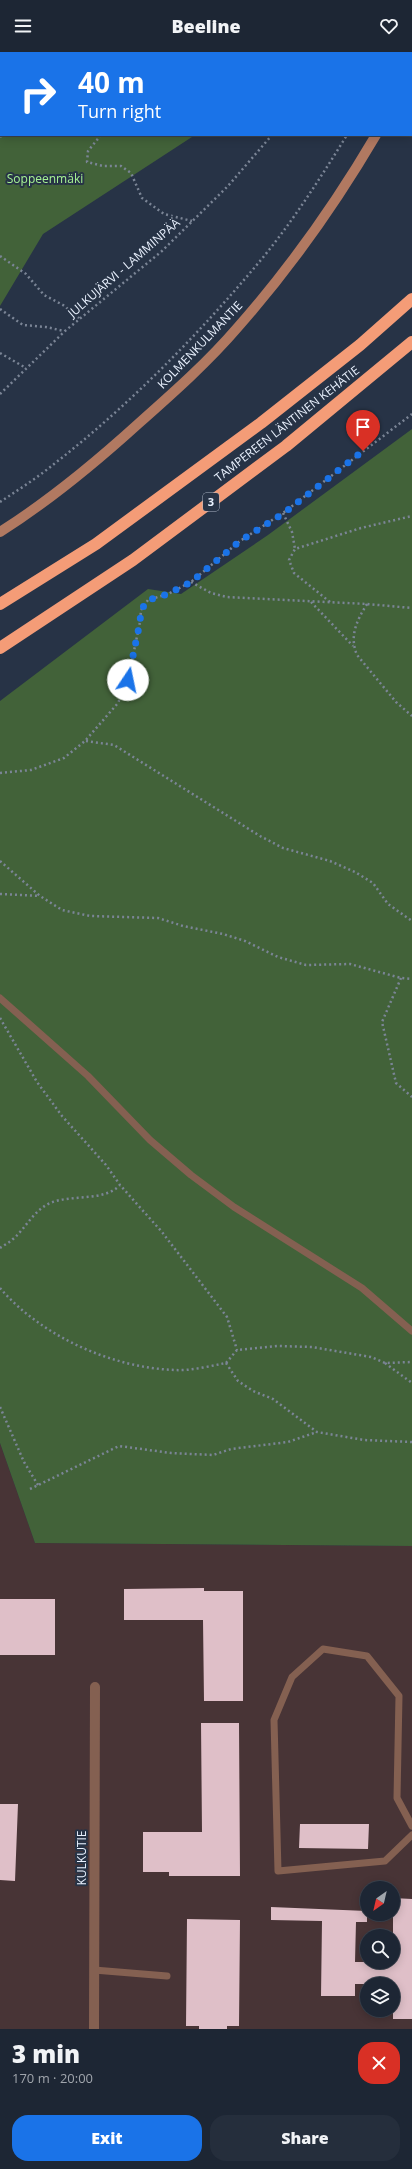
<!DOCTYPE html>
<meta charset="utf-8">
<style>
:root{--surface:#1d2634;--page:#252e3c;--text:#f1f3f6;--muted:#a0a5ac;--line:#3b434f;--accent:#1a73e8}
body{margin:0;font-family:"Open Sans",sans-serif;background:var(--page);color:var(--text);height:100vh;display:flex;flex-direction:column;font-size:15px;white-space:nowrap}
*{box-sizing:border-box;margin:0}
p{font-size:13px;color:var(--muted)}
.icon{flex:none;width:22px;height:22px;fill:none;stroke:currentColor;stroke-width:2;stroke-linecap:round;stroke-linejoin:round}
.map{position:relative;height:1977px;overflow:hidden}
.drawer{display:flex;flex-direction:column;background:var(--surface);flex:1}
.drawer>*{flex:none}
.hud{position:absolute;left:0px;top:0px;width:412px;height:84px;box-shadow:0 2px 10px #0003,0 0 0 1px var(--line);background:#1a73e8;color:#fff;overflow:hidden}
.needle{width:26px;rotate:214deg}
.buttons{position:absolute;left:360px;top:1829px;display:grid;gap:8px}
.buttons a{display:grid;place-items:center;width:40px;height:40px;border-radius:50%;background:var(--surface);box-shadow:0 2px 10px #0003,0 0 0 1px var(--line);font-size:20px}
.pin{position:absolute;display:grid;place-items:center;width:34px;height:34px;color:#fff;margin:-41px -17px;border-radius:50% 50% 50% 0;rotate:-45deg;box-shadow:0 0 4px #0007}
.pin .icon{rotate:45deg}
.me{position:absolute;width:44px;margin:-22px;rotate:11deg;stroke-linejoin:round;filter:drop-shadow(0 0 3px #0008)}
.turn{display:flex;align-items:center;gap:14px;height:84px;padding:0 12px;font-size:18px}
.turn .icon{width:52px;height:52px;stroke-width:2.5}
.turn b{display:block;font-size:28px;line-height:34px}
.round{display:grid;place-items:center;flex:none;width:42px;height:42px;border-radius:16px;background:var(--page)}
.overview{display:flex;align-items:center;justify-content:space-between;height:68px;padding:0 12px}
h1{font-size:24px;font-weight:800;line-height:30px}
.button{display:flex;gap:8px;margin-top:auto;padding:8px 12px}
.button a{flex:1;height:46px;border-radius:16px;background:var(--accent);color:#fff;font-size:16px;font-weight:800;line-height:46px;text-align:center}
.button a+a{background:var(--page);color:var(--text)}
header{display:flex;justify-content:space-between;align-items:center;height:52px;padding:0 12px;background:var(--surface);font-size:18px;font-weight:800}
.map>svg:first-child{display:block}
</style>
<header><svg class="icon" aria-label="menu" viewBox="0 0 24 24"><path d="M4 6h16M4 12h16M4 18h16"/></svg>Beeline<svg class="icon" aria-label="heart" viewBox="0 0 24 24"><path d="M12 20l-8-8c-3-5 5-10 8-4 3-6 11-1 8 4z"/></svg></header>
<div class="map">
<svg width="412" height="1977" viewBox="0 0 412 1977">
<rect width="100%" height="100%" fill="#273346"/>
<!-- industrial -->
<path fill="#483436" fill-rule="evenodd" d="M0,1391l35,100 377,3v483h-412zM367,1836h26v26h-26zM367,1884h26v26h-26zM367,1932h26v26h-26z"/>
<!-- green -->
<path fill="#426239" d="M0,0h264l-263,1v82h194l-152,99 -43,72z
M412,377v1117l-377,-3 -35,-100v-742l148,-112 33,5 87,-59z"/>
<!-- building -->
<path fill="#dfbfc8" d="M204,1536v3h39v110h-39l-1,-81h-79v-31z
M0,1547h55v56h-55z
M201,1671h38l1,153h-71v-4h-26v-40h59z
M0,1752h18l-3,77 -15,-1z
M300,1772h69l-1,25 -69,-1z
M393,1846l19,1v120h-19v-35h-38v12h-34l1,-75 -51,-1v-13l96,4v11h-11l-1,40h38z
M187,1867l53,1 -1,106h-12v3h-28v-3h-13z"/>
<g fill="none" stroke-linecap="round" stroke-linejoin="round">
<!-- path -->
<path stroke="#7b8596" stroke-width="2.5" stroke-dasharray="2 3" stroke-linecap="butt" d="M252,0l2,1
M347,0l11,1
M90,1l3,-1
M216,1l1,-1
M404,1v-1
M0,17h1
M101,83l-13,16 -1,11 16,4h18l10,7 11,25 22,16 28,7
M0,85l2,-2
M0,204l26,18 18,21 19,10 16,13
M0,257l23,16 23,2 18,4
M0,301l26,15
M0,342l65,-63 97,-80 66,-65 44,-51
M0,450c18,-12 37,-24 54,-38 73,-57 142,-127 201,-197 35,-41 64,-87 92,-132
M283,461l9,19 3,17
M191,530l20,11 16,4 140,7 45,4
M311,550l42,44
M330,550l-36,-29 -5,-13 6,-11 66,-21 51,-12
M367,552c-10,16 -18,32 -10,51l39,47 16,14
M86,689l28,4 146,91 23,12 47,13 25,11 18,11 15,21 24,17
M0,721l31,-3 33,-12 21,-17 33,-38 10,-23 12,-58 1,-12 7,-10 20,-6 23,-12 49,-41 43,-28 129,-99
M0,809l40,35 22,14 28,6 68,2 25,8 40,8 22,7 33,16 28,8 44,-1 51,14 11,1
M0,842l40,2
M401,926l-19,44 14,61 16,14
M0,966l37,64 25,34 44,49 14,20 42,47 65,85 10,33
M0,1196c4,-3 9,-5 13,-9 13,-11 20,-28 37,-36 22,-9 54,-1 70,-18
M0,1236c41,48 112,80 175,82 16,1 35,-4 51,-7l11,-13 41,-4 34,1 59,10 14,6 27,-1
M226,1311l12,18 15,10 20,8 44,33 47,8 48,2
M385,1311l27,20
M0,1355l24,55 14,23
M30,1437l89,-43 52,7 42,2 18,-6 57,-7 29,-10"/>
<!-- lane -->
<path stroke="#846051" stroke-width="7" d="M0,946l88,78 62,64 41,35 43,32 128,81 50,43
M412,1774l-15,-28 2,-102 -32,-40 -44,-7 -31,28 -18,43 4,151 107,-10 27,-26
M94,1918l73,6"/>
<!-- street -->
<path stroke="#846051" stroke-width="10" d="M94,1977l1,-342"/>
<!-- secondary -->
<path stroke="#b17961" stroke-width="10" d="M411,17l1,-2
M0,480c49,-31 95,-69 138,-108 35,-31 70,-62 100,-97 52,-59 98,-124 138,-192"/>
<!-- highway -->
<path stroke="#f49c77" stroke-width="12" d="M0,552l96,-60 165,-121 99,-78 52,-46
M0,596l133,-88 153,-114 126,-104"/>
</g>
<g fill="none" stroke-linecap="round" stroke-linejoin="round">
<!-- route -->
<path stroke="#1a73e8" stroke-width="7" stroke-dasharray="0 12.6" d="M128,628l12,-58 1,-12 7,-10 20,-6 23,-12 49,-41 44,-28 79,-62"/>
</g>
<g text-anchor="middle" stroke-width="4" stroke-linejoin="round" paint-order="stroke">
<!-- shield labels -->
<rect fill="#273346" stroke="#afb8c7" stroke-width="1" x="203" y="441" width="16" height="18" rx="3"/>
<g font-size="11" font-weight="bold" fill="#e9f1fe">
<text x="211" y="454">3</text>
</g>
<!-- park labels -->
<g font-size="12" fill="#a7f394" stroke="#273346">
<text x="45" y="131">Soppeenmäki</text>
</g>
<!-- street labels -->
<g font-size="12" fill="#e9f1fe" stroke="#273346">
<text transform="translate(124 216) rotate(-41)" y="4">JULKUJÄRVI - LAMMINPÄÄ</text>
<text transform="translate(200 293) rotate(-46)" y="4">KOLMENKULMANTIE</text>
<text transform="translate(287 372) rotate(-38)" y="4">TAMPEREEN LÄNTINEN KEHÄTIE</text>
<text transform="translate(82 1806) rotate(-90)" y="4">KULKUTIE</text>
</g>
</g>
</svg>
<div class="buttons">
<a><svg class="needle" viewBox="-14 -14 28 28"><path d="M0-13l5 13h-10z" fill="#e53935"/><path d="M0 13l5-13h-10z" fill="#a0a5ac"/></svg></a>
<a><svg class="icon" aria-label="search" viewBox="0 0 24 24"><circle cx="10" cy="10" r="6"/><path d="M15 15l6 6"/></svg></a>
<a><svg class="icon" aria-label="layers" viewBox="0 0 24 24"><path d="M12 4l9 5-9 5-9-5zM3 14l9 5 9-5"/></svg></a>
</div>
<div class="pin" style="left:363px;top:399px;background:#d93025"><svg class="icon" aria-label="arrive" viewBox="0 0 24 24"><path d="M6 21V4h12l-3 4 3 4H6"/></svg></div>
<svg class="me" style="left:128px;top:628px" viewBox="-20 -20 40 40"><circle r="19" fill="#fff"/><path d="M0-13L10 11 0 6-10 11z" fill="#1a73e8"/></svg>
<div class="hud">
<div class="turn"><svg class="icon" aria-label="right" viewBox="0 0 24 24"><path d="M7 20v-9h11M14 6l5 5-5 5"/></svg><div><b>40 m</b>Turn right</div></div>
</div>
</div>
<section class="drawer">
<div class="overview"><div><h1>3 min</h1><p>170 m · 20:00</p></div><a class="round" style="background:#d93025;color:#fff"><svg class="icon" aria-label="close" viewBox="0 0 24 24"><path d="M6 6l12 12M18 6L6 18"/></svg></a></div>
<div class="button"><a>Exit</a><a>Share</a></div>
</section>
